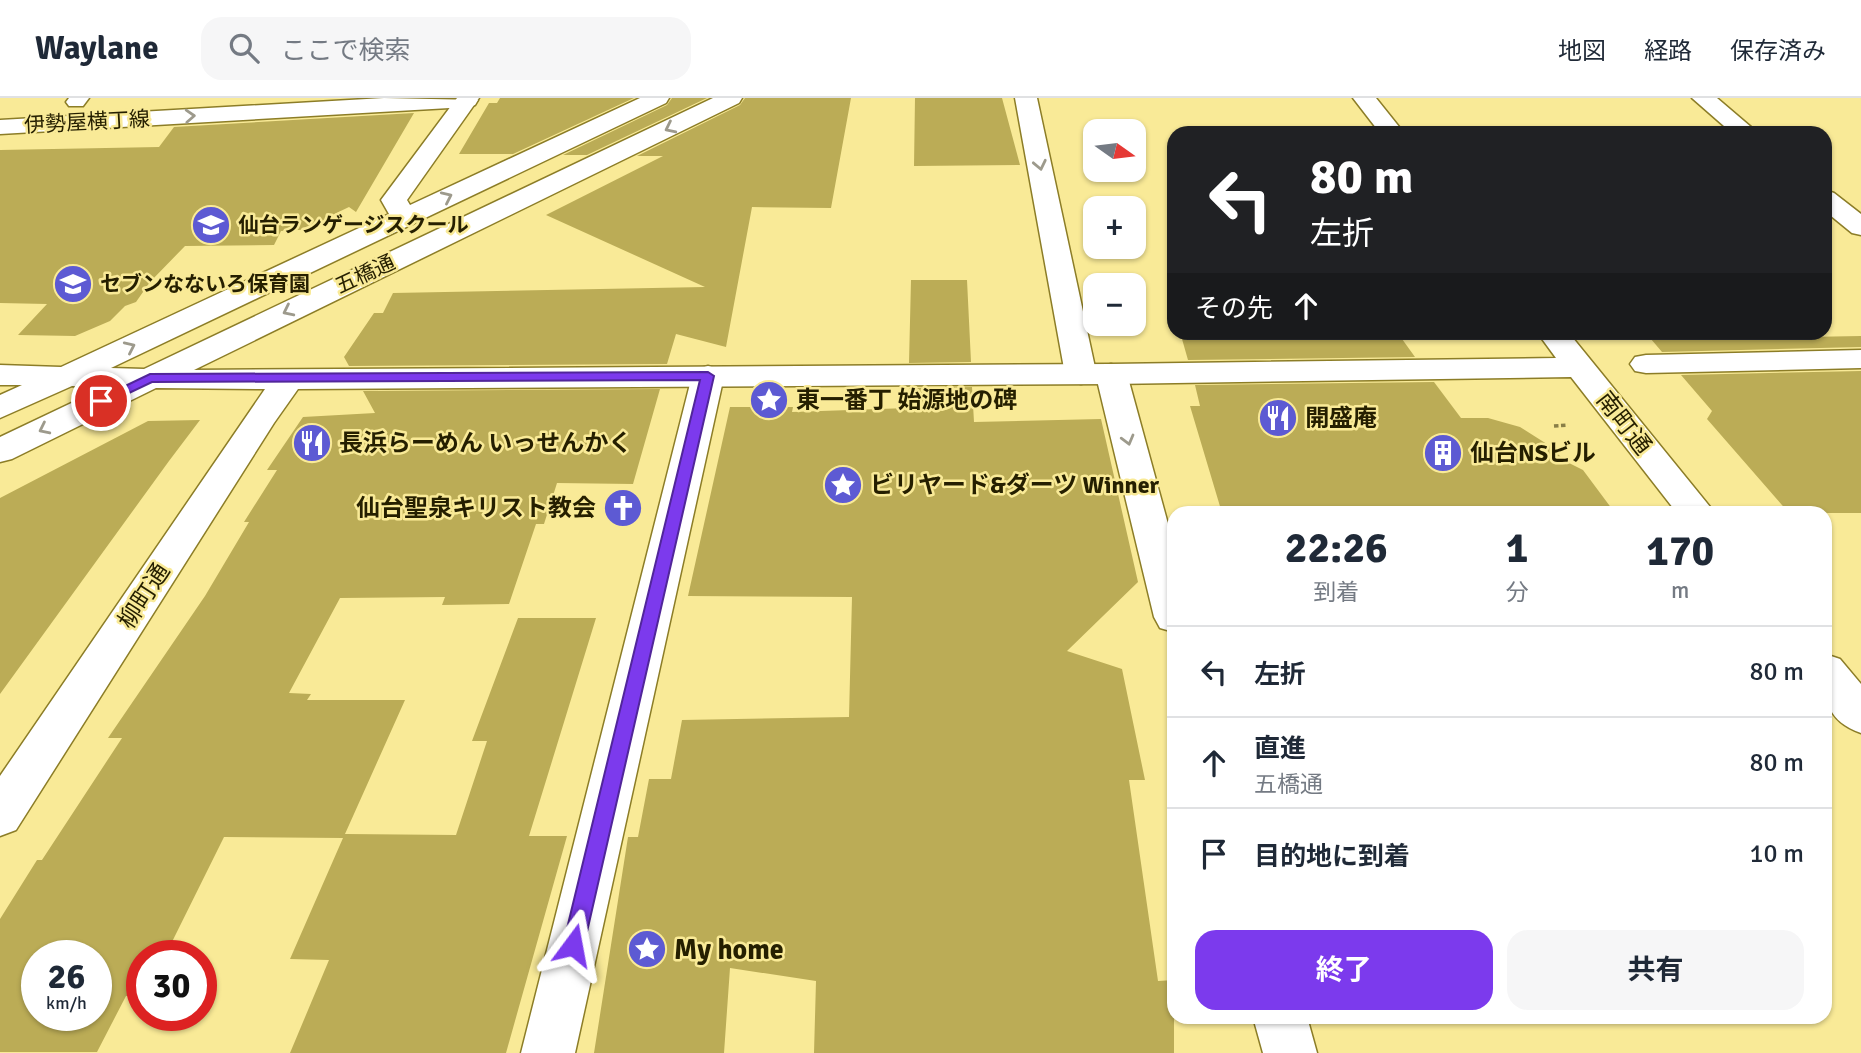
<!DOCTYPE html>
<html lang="ja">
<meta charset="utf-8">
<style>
:root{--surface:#fff;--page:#f6f6f7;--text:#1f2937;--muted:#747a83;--line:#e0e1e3;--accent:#7c3aed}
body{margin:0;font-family:Signika,"Noto Sans JP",sans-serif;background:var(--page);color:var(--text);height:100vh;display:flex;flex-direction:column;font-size:26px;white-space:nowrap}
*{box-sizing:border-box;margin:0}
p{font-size:23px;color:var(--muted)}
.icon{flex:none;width:38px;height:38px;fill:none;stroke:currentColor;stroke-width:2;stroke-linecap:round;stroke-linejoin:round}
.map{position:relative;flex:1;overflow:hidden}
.drawer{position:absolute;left:1167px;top:408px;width:665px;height:518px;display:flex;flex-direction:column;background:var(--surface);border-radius:21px;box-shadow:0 2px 5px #0004}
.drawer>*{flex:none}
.top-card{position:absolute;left:1167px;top:28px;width:665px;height:214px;border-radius:21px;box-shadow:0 2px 5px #0004;background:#202124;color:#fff;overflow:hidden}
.needle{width:46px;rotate:104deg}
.fabs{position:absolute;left:1083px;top:21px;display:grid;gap:14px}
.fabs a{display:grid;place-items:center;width:63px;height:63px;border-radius:14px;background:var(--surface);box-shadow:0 2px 5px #0004;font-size:35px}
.speed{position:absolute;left:21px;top:842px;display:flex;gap:14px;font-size:35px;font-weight:700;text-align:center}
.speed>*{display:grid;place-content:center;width:91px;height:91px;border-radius:50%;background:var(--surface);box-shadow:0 2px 5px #0004;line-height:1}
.speed small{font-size:18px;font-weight:400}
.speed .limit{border:10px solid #d22;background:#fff;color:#111}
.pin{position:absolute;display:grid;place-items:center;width:60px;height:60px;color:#fff;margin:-30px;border:4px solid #fff;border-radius:50%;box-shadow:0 2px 7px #0007}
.me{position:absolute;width:77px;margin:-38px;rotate:13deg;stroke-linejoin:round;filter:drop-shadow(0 0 5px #0008)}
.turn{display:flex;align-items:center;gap:24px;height:147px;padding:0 28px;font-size:32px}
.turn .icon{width:91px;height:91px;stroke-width:2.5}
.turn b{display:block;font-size:49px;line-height:60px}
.then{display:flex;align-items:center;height:66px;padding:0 28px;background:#0003;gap:14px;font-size:26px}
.eta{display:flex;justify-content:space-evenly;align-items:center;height:119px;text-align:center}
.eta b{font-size:42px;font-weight:700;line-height:49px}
.action{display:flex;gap:14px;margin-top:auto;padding:14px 28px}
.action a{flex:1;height:80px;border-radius:21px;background:var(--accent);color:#fff;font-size:28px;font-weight:700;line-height:80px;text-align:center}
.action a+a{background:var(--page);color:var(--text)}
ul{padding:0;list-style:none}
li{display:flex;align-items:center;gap:21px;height:91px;padding:0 28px;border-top:2px solid var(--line)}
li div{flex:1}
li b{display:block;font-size:26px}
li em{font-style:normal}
header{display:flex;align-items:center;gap:42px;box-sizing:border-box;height:98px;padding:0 35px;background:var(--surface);border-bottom:2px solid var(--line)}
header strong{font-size:33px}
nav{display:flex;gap:38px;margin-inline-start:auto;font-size:24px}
.search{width:490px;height:63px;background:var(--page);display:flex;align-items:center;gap:18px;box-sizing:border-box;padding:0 24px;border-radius:21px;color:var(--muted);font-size:26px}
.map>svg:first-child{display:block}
</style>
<header>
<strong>Waylane</strong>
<div class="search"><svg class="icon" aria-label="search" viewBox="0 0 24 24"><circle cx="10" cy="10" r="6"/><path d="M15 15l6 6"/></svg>ここで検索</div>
<nav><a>地図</a><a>経路</a><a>保存済み</a></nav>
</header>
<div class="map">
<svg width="1861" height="955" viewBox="0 0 1861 955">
<rect width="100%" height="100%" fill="#f9ea97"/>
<!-- building -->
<path fill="#bbac56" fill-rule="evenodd" d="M500,0h134l-121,56h-54l30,-51h8z
M672,0h35l-120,57h-24l104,-50z
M745,0h106l-20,110 -79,-1 -26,140 -50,-13 -9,30 -318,2 -5,-9 30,-44h9l10,-20 312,-6 -159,-72 117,-59h-26l103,-51z
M915,0h87l18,67 -106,1z
M414,15l-58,99 -7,-5 -23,11 -11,11 -34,2 -7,14 -89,1 -35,36 -14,20 -11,4 -15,15 -35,15 -57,-1 29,-31 -47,-1v-153l159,-3 15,-20z
M911,182h56l4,82 -62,1z
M1180,234h217l18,25 -227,3z
M1645,234h93l5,6 118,-2v11l-199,5z
M1861,273v142h-72l-82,-94 5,-8 -31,-36z
M1434,284l27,36h27l32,9 30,19 15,15 18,9 32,43h-393l-32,-107h10l-5,-21z
M972,289l2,35 127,-3 37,163 -71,69 55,18 23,111h-16l29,201 16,-1v73h-360l2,-72 -86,-13 -6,85h-130l34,-216h10l11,-58h22l11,-59 167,-3 3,-120 -164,-1 42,-189h63l-1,5 116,-4 1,-20z
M660,291l-27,95 -76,-1 -13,41h-8l-27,80 -67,1 3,-8 -105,1 -51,95 22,1 -4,6h98l-60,134 111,1 31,-94h-15l46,-123h78l-67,218h38l-61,217h-216l39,-93 -39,-1 53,-121 -119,-1 -59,119h-23v40h-16l-29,56h-97v-133l37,-59h5l80,-122h-14l97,-142 44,-74h-5l33,-52h-10l36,-53 72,-4 -12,-22zM37,858h59v59h-59z
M200,322l-31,41 -169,233v-196l148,-77z"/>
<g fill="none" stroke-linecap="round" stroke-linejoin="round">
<!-- service casing -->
<g stroke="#8c7d27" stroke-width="3">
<path id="service" d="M69,0h20l-6,8h-14l-3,-4z"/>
</g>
<!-- pedestrian casing -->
<g stroke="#8c7d27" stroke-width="3">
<path id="pedestrian" d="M1861,252v18l-215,5 -11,-2 -5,-7 5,-7 11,-2z"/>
</g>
<!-- minor casing -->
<g stroke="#8c7d27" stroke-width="3">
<path id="minor" d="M384,0l94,2 -3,5 -8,2 -467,27v-14z
M1015,0h22l59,274 4,-5 11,-3 11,3 5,7 47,172v86l-14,-4 -6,-11 -58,-241 -4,5 -11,3 -11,-3 -5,-7z
M1692,0h25l41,35h-26z
M1825,92l9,3 27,21v21l-9,-2 -27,-22z
M708,268l11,3 5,7 -149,677h-54l171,-677 5,-7z
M1253,919h54l10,36h-54z"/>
</g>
<!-- tertiary casing -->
<g stroke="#8c7d27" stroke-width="3">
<path id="tertiary" d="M457,0h22l-72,102 3,5 230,-107h29l-3,5 -555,265 33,1 569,-271h29l-3,5 -545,267 917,-6 445,-6 -19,-26h31l147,181h-38l-106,-136 -460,7 -813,5 -24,34 -258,407 -16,6v-60l265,-387 -109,-1 -144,71 -12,3v-25l105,-50 -33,-1 -72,32v-23l22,-10h-22v-20l61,2 328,-153 -8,-14z
M1353,0h23l28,35h-24z
M1825,556l15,5 21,25v49c-41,-14 -36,-43 -36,-79z"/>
</g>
<!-- path -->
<path stroke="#897f47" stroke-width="3.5" stroke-dasharray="4.5 2.5" stroke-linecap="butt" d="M1554,328l14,-1"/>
<!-- service -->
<use href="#service" fill="#fff" fill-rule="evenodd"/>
<!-- pedestrian -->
<use href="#pedestrian" fill="#fff" fill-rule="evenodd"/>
<!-- minor -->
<use href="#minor" fill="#fff" fill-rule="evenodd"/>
<!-- tertiary -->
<use href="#tertiary" fill="#fff" fill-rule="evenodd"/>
</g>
<!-- one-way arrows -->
<defs><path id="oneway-chevron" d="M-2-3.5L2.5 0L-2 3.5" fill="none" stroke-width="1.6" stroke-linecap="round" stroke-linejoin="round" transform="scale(1.75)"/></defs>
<g stroke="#9d9a8c">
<use href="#oneway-chevron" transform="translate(190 18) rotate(-3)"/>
<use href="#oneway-chevron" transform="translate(670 30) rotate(154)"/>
<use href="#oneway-chevron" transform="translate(1040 67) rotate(78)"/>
<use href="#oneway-chevron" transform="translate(447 99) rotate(-25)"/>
<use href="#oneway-chevron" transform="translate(288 213) rotate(154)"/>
<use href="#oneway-chevron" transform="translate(130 249) rotate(-25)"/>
<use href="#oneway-chevron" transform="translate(44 331) rotate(154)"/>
<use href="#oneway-chevron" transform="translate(1128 342) rotate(75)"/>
</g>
<!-- route -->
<path fill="#7c3aed" stroke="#51269a" stroke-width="2" d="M708,274l6,4 -130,569 -3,7 -8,3 -7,-3 -3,-7 137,-565 -548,2 -46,22h-10l-2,-3 56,-27z"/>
<!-- icons -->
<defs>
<g id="school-disc" transform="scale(2.0125)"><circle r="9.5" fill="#5d5ad3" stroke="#f9ea97"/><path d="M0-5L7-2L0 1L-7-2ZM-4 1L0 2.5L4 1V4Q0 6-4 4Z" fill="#fff"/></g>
<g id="sight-disc" transform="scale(2.0125)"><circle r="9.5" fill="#5d5ad3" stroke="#f9ea97"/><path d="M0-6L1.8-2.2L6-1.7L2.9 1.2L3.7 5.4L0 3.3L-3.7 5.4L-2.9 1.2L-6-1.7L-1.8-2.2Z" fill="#fff"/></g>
<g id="restaurant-disc" transform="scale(2.0125)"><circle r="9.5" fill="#5d5ad3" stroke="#f9ea97"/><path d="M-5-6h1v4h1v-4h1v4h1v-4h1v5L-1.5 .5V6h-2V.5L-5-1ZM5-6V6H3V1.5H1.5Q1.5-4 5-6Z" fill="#fff"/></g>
<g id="building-disc" transform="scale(2.0125)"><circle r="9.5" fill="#5d5ad3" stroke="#f9ea97"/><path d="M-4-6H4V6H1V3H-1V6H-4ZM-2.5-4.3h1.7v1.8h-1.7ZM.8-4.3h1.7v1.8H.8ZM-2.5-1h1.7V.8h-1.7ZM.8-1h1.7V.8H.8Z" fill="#fff"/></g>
<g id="church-disc" transform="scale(2.0125)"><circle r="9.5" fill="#5d5ad3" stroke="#f9ea97"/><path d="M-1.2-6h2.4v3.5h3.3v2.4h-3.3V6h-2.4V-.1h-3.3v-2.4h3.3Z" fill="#fff"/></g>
</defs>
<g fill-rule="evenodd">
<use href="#school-disc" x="211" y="127"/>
<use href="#school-disc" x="73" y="186"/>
<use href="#sight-disc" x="769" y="302"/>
<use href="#restaurant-disc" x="1278" y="320"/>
<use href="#restaurant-disc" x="312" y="345"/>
<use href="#building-disc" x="1443" y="355"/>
<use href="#sight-disc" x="843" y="387"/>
<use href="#church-disc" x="623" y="410"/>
<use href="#sight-disc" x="647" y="851"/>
</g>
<g text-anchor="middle" stroke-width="5" stroke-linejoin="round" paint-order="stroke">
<!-- far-street labels -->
<g font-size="21" fill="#251f00" stroke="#f9ea97">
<text transform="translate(87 24) rotate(-3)" y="7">伊勢屋横丁線</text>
<text transform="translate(365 176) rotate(-25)" y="7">五橋通</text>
</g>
<!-- far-poi labels -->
<g font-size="21" font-weight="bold" fill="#251f00" stroke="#f9ea97" text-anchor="start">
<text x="238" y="134">仙台ランゲージスクール</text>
<text x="100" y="193">セブンなないろ保育園</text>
</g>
<!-- poi labels -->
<g font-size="24" font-weight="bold" fill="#251f00" stroke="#f9ea97" text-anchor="start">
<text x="796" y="310">東一番丁 始源地の碑</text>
<text x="1305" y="328">開盛庵</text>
<text x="339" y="353">長浜らーめん いっせんかく</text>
<text x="1470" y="363">仙台NSビル</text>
<text x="870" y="395">ビリヤード&amp;ダーツ Winner</text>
<text x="596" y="418" text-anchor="end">仙台聖泉キリスト教会</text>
</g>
<!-- street labels -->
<g font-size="24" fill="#251f00" stroke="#f9ea97">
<text transform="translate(1624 325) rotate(52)" y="8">南町通</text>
<text transform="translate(144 498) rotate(-57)" y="8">柳町通</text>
</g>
<!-- near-poi labels -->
<g font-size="28" font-weight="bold" fill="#251f00" stroke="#f9ea97" text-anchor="start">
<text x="674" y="861">My home</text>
</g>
</g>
</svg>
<div class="fabs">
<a><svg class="needle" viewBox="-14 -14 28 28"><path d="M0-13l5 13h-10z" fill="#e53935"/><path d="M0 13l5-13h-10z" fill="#747a83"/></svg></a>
<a>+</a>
<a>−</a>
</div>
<div class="speed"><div>26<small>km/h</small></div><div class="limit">30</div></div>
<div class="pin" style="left:101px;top:303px;background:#d93025"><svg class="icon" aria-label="arrive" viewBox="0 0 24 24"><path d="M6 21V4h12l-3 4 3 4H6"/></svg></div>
<svg class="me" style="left:573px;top:847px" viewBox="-20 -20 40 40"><path d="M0-17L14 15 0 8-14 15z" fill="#7c3aed" stroke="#fff" stroke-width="4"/></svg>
<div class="top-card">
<div class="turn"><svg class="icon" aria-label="left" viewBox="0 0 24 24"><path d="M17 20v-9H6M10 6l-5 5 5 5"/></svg><div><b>80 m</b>左折</div></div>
<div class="then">その先<svg class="icon" aria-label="ahead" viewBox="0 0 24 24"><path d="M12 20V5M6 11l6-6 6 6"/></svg></div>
</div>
<section class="drawer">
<div class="eta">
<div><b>22:26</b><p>到着</p></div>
<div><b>1</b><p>分</p></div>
<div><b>170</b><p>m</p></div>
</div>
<ul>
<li><svg class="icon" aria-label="left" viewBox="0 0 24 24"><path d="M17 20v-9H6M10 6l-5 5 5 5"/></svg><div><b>左折</b></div><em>80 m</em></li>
<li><svg class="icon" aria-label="ahead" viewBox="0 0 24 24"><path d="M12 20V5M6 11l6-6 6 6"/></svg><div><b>直進</b><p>五橋通</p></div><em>80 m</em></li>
<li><svg class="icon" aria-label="arrive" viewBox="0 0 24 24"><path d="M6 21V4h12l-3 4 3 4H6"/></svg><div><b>目的地に到着</b></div><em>10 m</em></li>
</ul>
<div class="action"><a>終了</a><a>共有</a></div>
</section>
</div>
